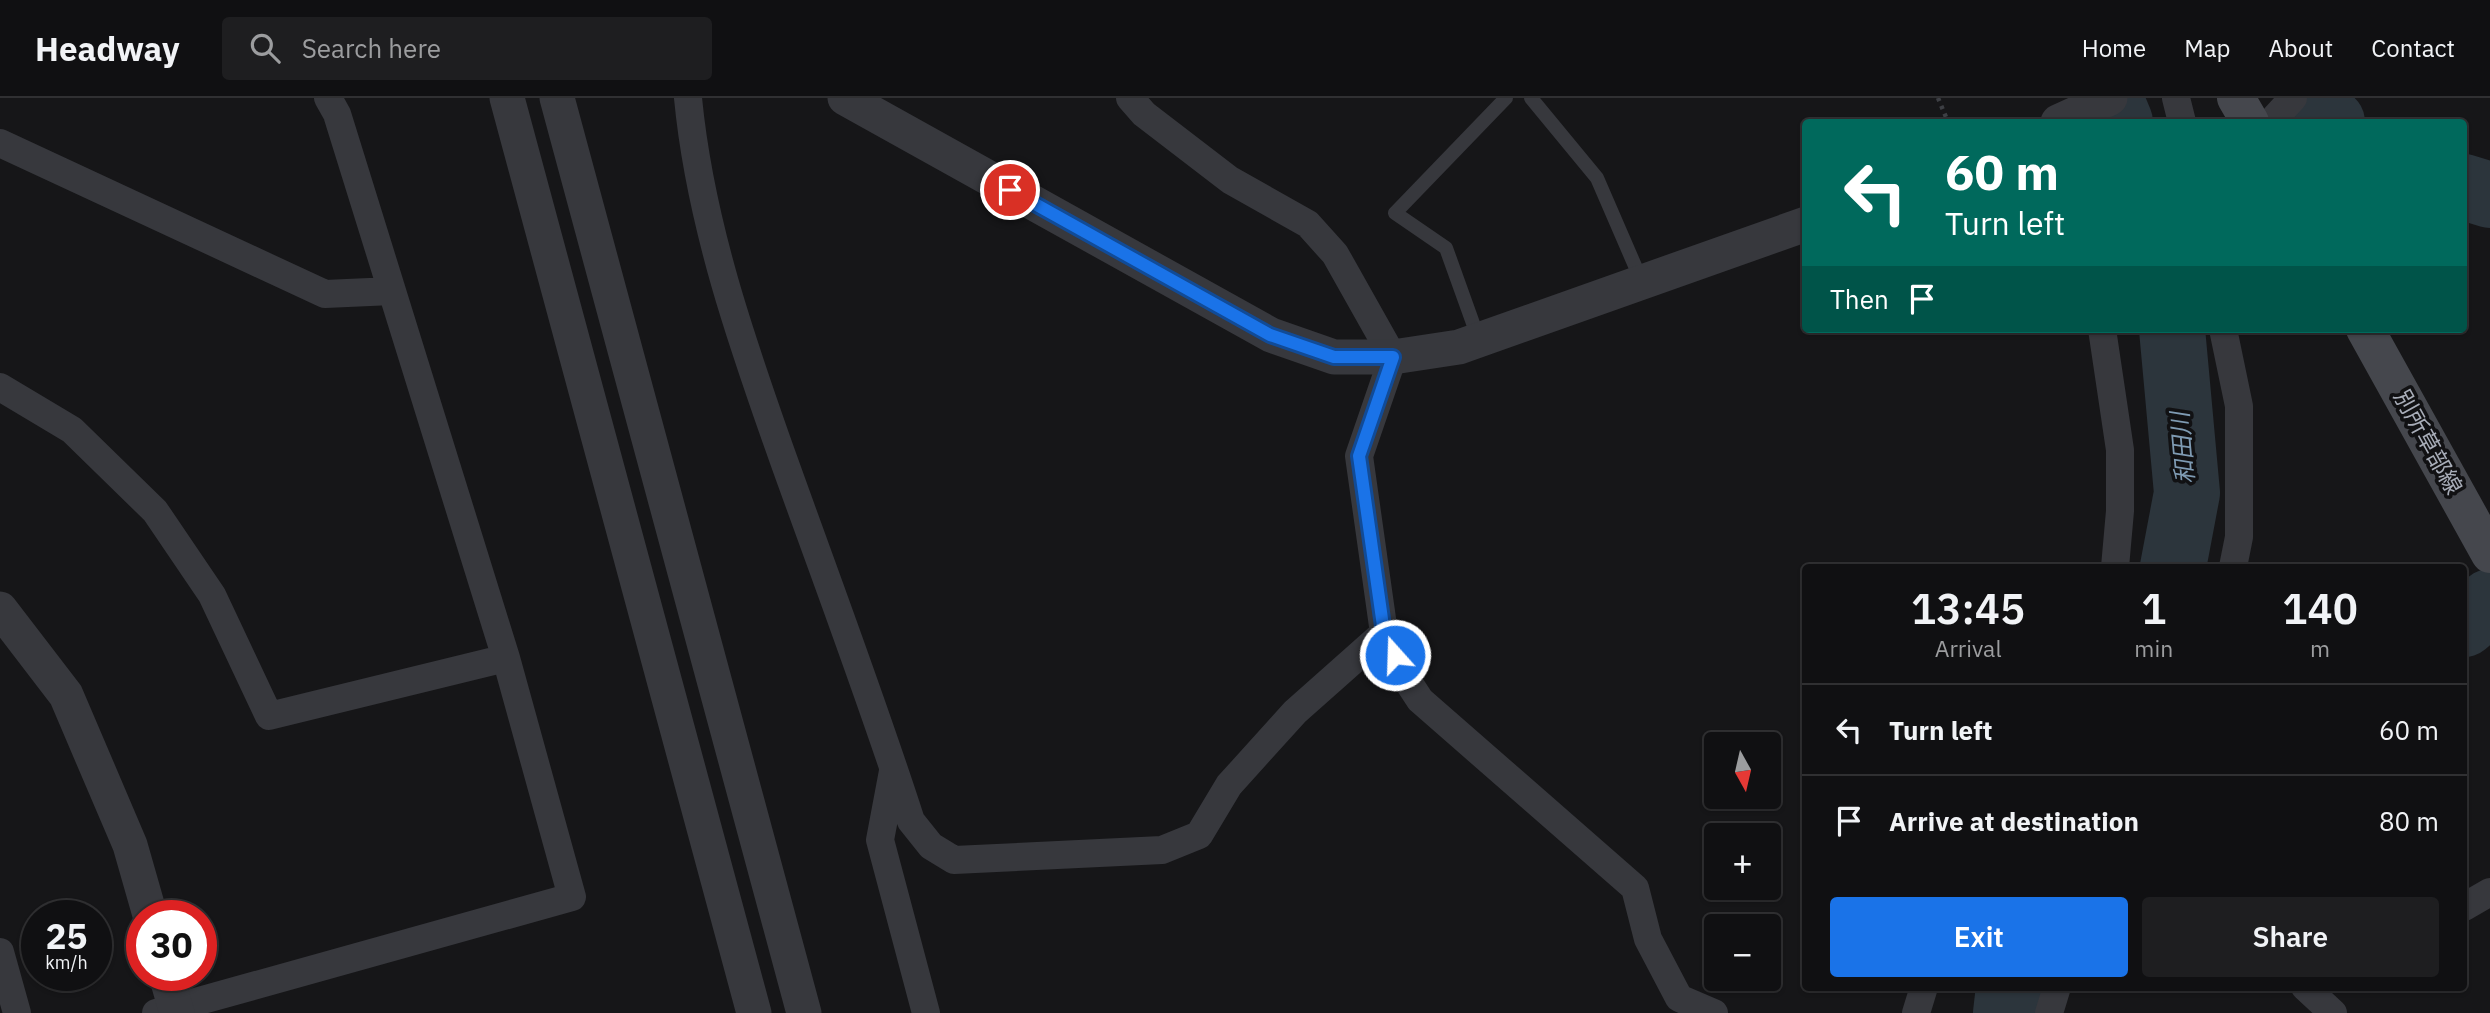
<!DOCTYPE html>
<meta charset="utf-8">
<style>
:root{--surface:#101012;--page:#1e1e20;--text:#f1f3f6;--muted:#9c9d9f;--line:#303032;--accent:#1a73e8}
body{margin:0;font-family:"IBM Plex Sans","Noto Sans JP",sans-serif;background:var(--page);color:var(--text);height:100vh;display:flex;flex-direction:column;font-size:26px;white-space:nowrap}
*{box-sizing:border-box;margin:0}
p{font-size:23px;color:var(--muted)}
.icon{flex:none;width:38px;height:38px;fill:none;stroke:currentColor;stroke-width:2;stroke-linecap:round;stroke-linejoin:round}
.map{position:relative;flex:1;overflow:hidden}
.side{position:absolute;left:1802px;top:466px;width:665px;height:427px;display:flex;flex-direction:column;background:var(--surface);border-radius:7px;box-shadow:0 2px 5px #0004,0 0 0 2px var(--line)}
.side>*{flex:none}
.guide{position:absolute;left:1802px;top:21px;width:665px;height:214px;border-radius:7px;box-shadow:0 2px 5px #0004,0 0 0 2px var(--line);background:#00695c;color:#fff;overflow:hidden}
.needle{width:46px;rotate:172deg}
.controls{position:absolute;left:1704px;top:634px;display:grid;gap:14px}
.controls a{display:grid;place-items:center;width:77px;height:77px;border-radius:7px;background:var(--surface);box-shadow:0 2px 5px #0004,0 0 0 2px var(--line);font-size:35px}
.speed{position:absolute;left:21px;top:802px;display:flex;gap:14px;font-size:35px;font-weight:700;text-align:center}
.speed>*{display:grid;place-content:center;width:91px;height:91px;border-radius:50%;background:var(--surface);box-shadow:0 2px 5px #0004,0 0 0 2px var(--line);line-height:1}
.speed small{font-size:18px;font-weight:400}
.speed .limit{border:10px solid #d22;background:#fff;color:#111}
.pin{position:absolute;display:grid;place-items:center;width:60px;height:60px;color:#fff;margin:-30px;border:4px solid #fff;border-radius:50%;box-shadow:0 2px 7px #0007}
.me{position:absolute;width:77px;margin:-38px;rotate:340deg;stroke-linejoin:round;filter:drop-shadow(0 0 5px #0008)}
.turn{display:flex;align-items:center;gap:24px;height:147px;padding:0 28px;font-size:32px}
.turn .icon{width:91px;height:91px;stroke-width:2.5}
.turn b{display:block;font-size:49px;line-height:60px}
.then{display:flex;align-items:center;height:66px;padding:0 28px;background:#0003;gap:14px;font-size:26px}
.eta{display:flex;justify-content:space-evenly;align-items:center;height:119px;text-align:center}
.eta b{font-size:42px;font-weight:600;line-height:49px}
.action{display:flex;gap:14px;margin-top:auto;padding:14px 28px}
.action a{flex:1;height:80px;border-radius:7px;background:var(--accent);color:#fff;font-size:28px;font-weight:600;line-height:80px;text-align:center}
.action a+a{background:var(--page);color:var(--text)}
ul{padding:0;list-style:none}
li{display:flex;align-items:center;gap:21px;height:91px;padding:0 28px;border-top:2px solid var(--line)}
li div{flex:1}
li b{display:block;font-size:26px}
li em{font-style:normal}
header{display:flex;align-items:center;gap:42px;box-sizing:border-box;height:98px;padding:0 35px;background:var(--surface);border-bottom:2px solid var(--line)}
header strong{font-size:33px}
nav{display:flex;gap:38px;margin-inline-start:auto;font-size:24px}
.search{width:490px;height:63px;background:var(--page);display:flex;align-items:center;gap:18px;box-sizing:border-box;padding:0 24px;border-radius:7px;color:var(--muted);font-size:26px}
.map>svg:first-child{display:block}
</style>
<header>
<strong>Headway</strong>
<div class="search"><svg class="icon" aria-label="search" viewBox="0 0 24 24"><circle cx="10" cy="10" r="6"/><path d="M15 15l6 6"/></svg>Search here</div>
<nav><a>Home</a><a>Map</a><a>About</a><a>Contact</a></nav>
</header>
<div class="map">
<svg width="2490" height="915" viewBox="0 0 2490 915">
<rect width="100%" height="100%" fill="#161618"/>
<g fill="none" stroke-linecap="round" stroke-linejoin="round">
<!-- river -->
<path stroke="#2c353c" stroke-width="66" d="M2110,0l10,24
M2322,16l10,8
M2464,89l26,8
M2172,231l15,164 -14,74
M2464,526l26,-22
M2006,915l3,-26"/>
<!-- path -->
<path stroke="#3d3f44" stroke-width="4.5" stroke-dasharray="3.5 5" stroke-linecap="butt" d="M1938,0l10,24"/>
<!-- service -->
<path stroke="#37383d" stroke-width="14" d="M1531,0l66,80 45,104
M1479,242l-33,-92 -51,-35 111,-115"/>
<!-- minor -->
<path stroke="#37383d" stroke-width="28" d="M688,0c12,125 54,245 96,363 43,120 88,239 127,360l20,25 23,14 208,-10 37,-15 30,-50 66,-73 89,-79
M1130,0l14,16 86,66 78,44 27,30 58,103 -34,99 25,177 21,44 15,23 215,188 13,51 31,59 35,15
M2176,0l6,24
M2271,24l22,-24
M0,45l325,151 67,-3
M2102,231l18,121v61l-5,56
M2223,231l16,77v131l-6,30
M0,289l72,43 83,81 57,84 57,121 237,-58
M893,673l-13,69 46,173
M2464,809l26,-15
M0,854l17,61
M2305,889l28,26
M156,915l416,-116 -66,-239 -169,-544 -9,-16
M1916,915l8,-26
M2049,915l8,-26"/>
<!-- tertiary -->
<path stroke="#37383d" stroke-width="35" d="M507,0l247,915
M557,0l247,915
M845,0l426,237 63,22h59l66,-10 347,-123
M2058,24l52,-24
M0,511l66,86 64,150 20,70
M166,877l11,38"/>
<!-- secondary -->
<path stroke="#45474d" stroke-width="38" d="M2236,0l14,24
M2365,231l125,225"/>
</g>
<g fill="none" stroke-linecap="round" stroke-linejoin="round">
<!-- route casing -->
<g stroke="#114b97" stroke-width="18">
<path id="route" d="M1010,92l260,145 64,22h59l-34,99 25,177 11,22"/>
</g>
<!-- route -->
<use href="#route" stroke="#1a73e8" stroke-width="12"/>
</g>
<g text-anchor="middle" stroke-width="7" stroke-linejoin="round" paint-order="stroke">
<!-- street labels -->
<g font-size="23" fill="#a8adb8" stroke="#111113">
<text transform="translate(2428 344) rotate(61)" y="8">別所草部線</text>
</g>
<!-- water labels -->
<g font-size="24" font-style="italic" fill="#7f9bb3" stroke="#111113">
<text transform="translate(2183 350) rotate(-95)" y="8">和田川</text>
</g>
</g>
</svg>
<div class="controls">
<a><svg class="needle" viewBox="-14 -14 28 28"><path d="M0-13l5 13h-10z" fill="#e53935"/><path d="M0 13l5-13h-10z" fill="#9c9d9f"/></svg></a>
<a>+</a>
<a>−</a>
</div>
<div class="speed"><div>25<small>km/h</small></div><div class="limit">30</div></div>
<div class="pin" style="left:1010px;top:92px;background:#d93025"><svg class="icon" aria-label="arrive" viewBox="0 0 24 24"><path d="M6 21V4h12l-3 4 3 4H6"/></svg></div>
<svg class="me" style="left:1395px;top:557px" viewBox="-20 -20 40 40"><circle r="17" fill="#1a73e8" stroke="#fff" stroke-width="3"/><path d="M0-11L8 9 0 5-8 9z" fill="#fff"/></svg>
<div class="guide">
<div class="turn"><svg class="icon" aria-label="left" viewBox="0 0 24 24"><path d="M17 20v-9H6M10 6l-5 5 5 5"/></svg><div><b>60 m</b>Turn left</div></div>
<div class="then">Then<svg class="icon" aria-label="arrive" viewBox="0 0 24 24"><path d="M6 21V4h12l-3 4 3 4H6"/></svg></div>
</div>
<section class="side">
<div class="eta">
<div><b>13:45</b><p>Arrival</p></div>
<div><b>1</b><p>min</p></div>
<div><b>140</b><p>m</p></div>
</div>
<ul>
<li><svg class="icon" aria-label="left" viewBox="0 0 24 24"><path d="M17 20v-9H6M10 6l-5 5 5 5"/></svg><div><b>Turn left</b></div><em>60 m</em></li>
<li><svg class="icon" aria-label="arrive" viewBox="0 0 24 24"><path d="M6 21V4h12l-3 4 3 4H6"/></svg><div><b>Arrive at destination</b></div><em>80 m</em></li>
</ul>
<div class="action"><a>Exit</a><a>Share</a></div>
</section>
</div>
